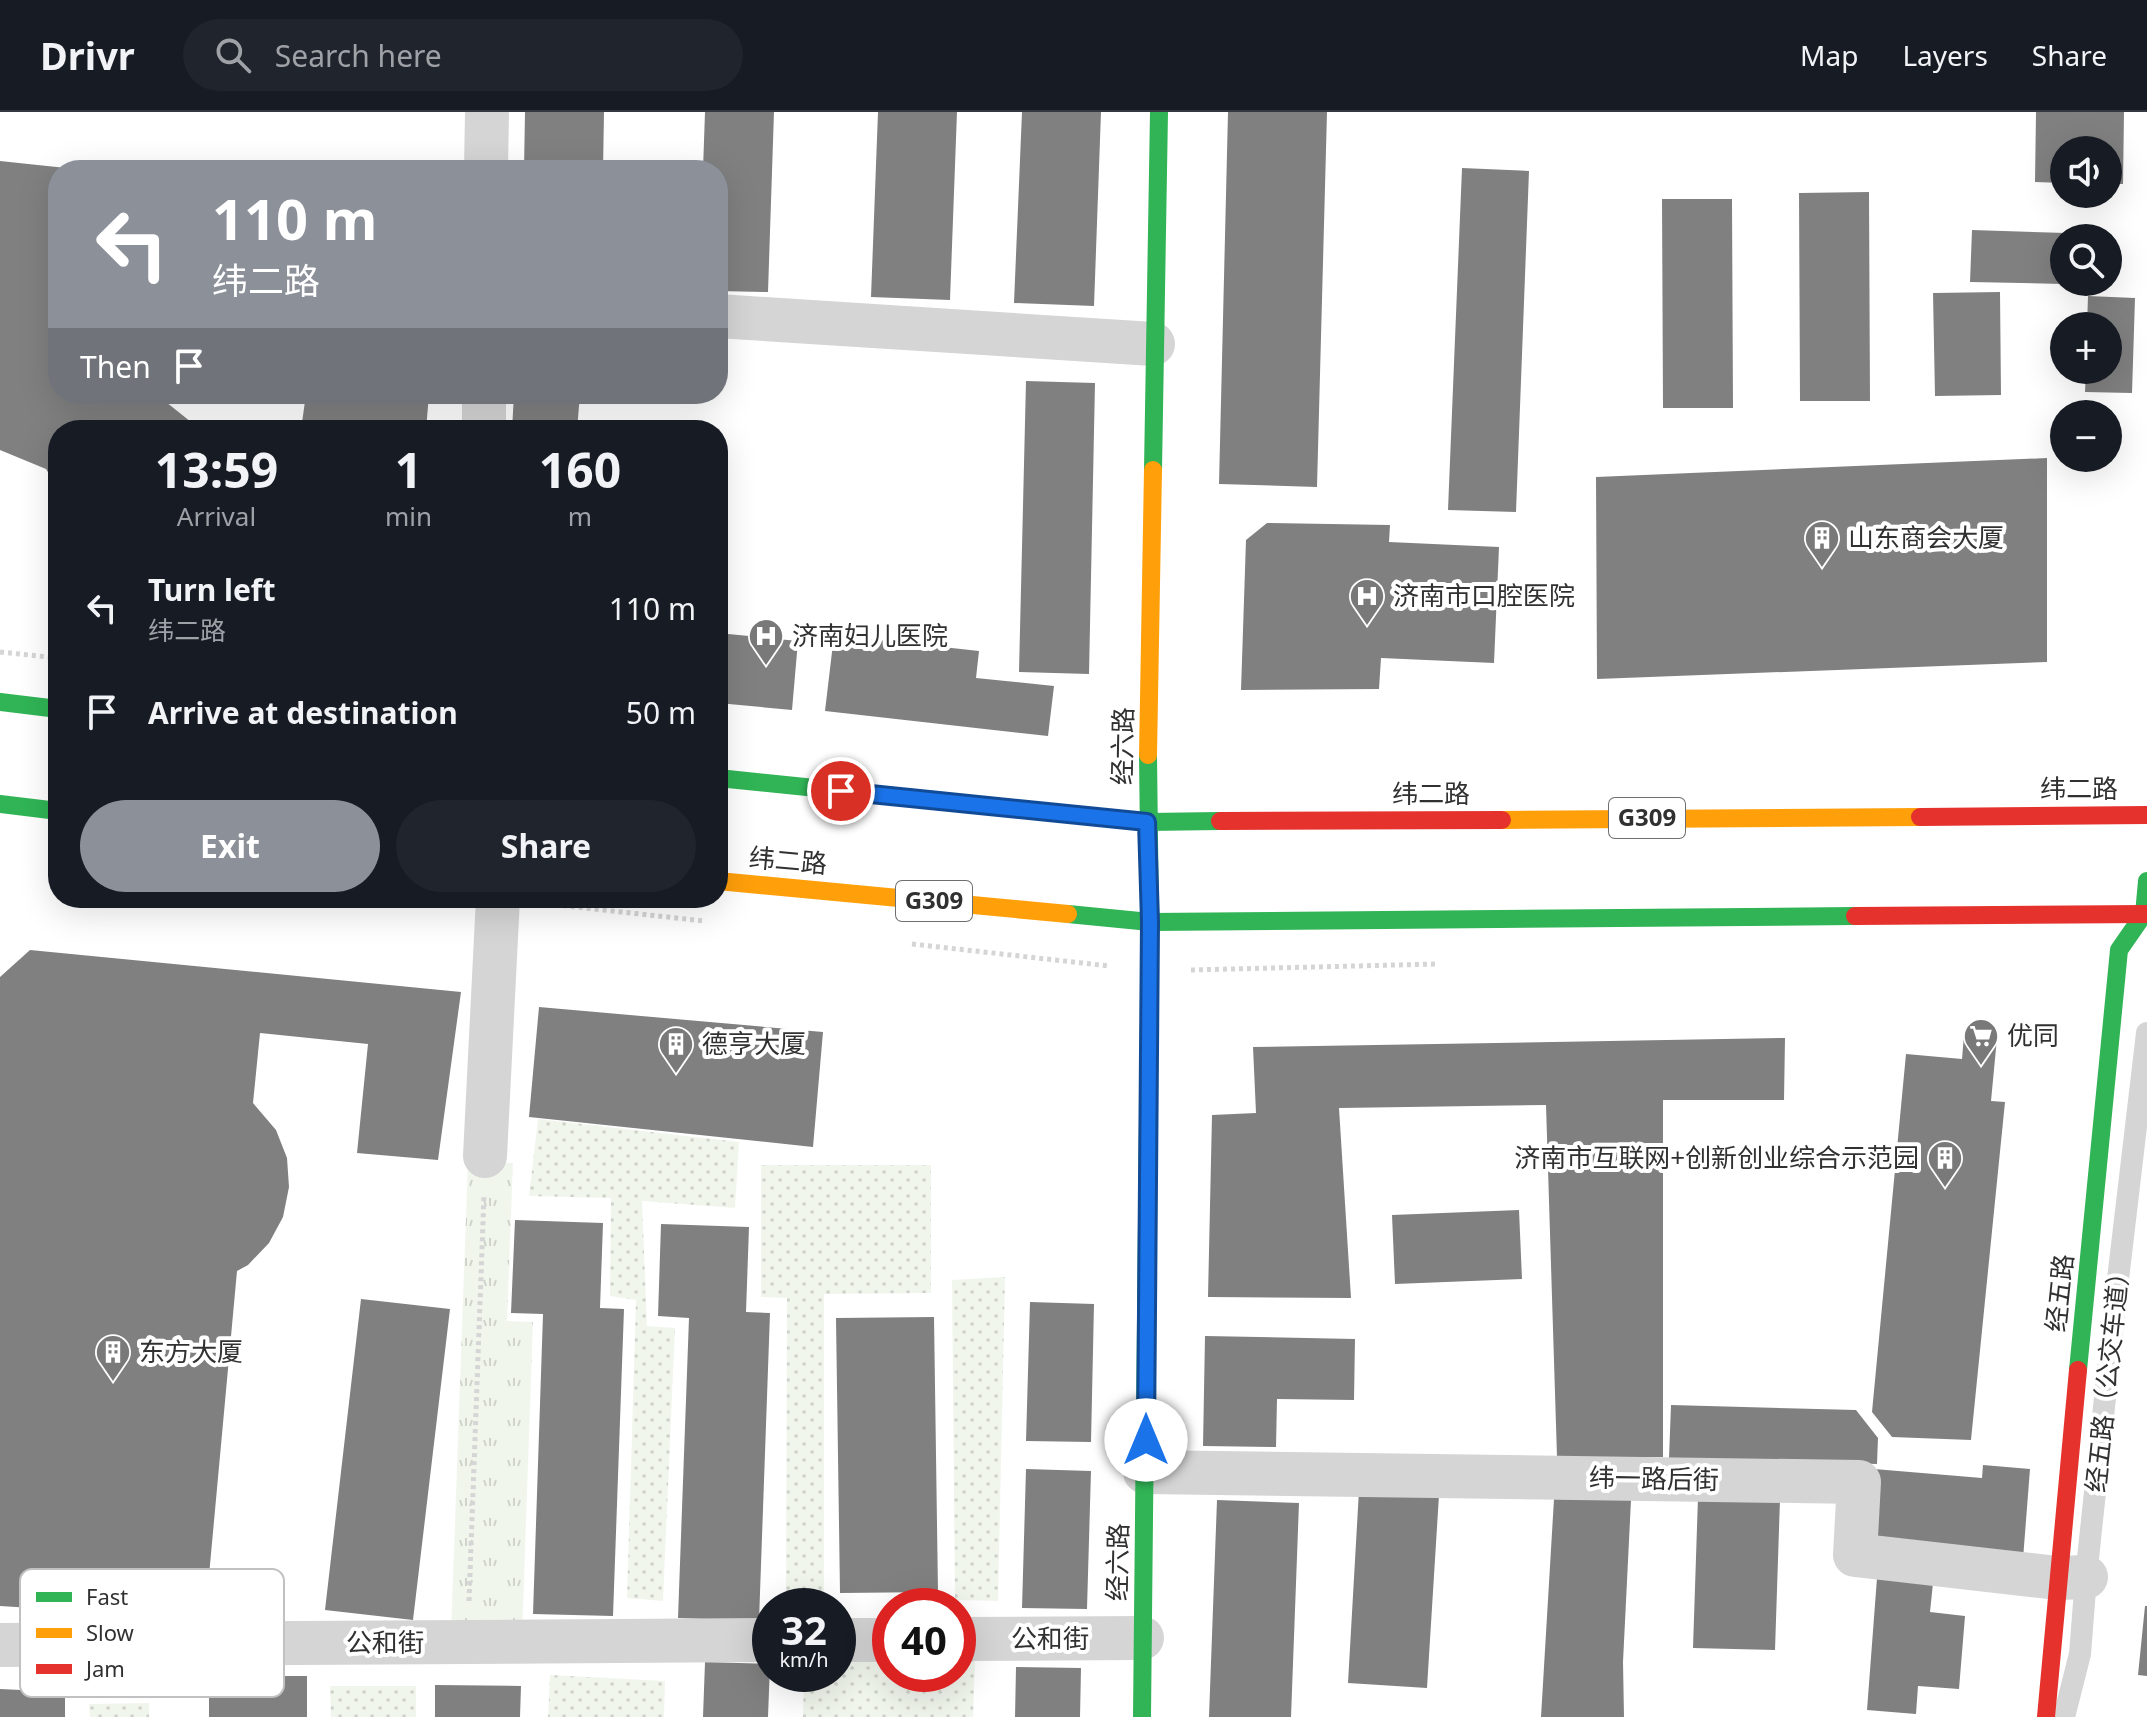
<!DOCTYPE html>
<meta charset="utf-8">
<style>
:root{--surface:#171b24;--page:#20242c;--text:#f1f3f6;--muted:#9ea1a6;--line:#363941;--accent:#8c9099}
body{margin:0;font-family:"Noto Sans","Noto Sans SC",sans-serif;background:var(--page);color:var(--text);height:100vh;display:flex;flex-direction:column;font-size:30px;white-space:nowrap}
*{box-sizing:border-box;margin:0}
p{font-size:26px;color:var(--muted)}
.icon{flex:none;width:44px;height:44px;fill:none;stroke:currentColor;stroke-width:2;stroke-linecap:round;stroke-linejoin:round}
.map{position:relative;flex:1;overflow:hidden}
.panel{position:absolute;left:48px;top:308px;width:680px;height:488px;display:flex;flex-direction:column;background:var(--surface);border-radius:32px;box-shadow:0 8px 32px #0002}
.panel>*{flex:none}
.top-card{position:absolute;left:48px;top:48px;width:680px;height:244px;border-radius:32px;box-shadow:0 8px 32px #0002;background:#8c9099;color:#fff;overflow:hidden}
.fabs{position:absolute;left:2050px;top:24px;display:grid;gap:16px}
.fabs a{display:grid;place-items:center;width:72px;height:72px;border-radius:50%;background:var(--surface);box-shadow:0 8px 32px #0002;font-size:40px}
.speed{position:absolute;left:752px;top:1476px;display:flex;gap:16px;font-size:40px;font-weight:700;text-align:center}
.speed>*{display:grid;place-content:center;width:104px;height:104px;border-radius:50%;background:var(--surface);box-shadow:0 8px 32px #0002;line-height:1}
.speed small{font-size:20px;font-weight:400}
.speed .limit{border:12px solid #d22;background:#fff;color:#111}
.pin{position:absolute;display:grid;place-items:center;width:68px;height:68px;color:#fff;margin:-34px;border:4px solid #fff;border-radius:50%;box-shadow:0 2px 8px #0007}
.me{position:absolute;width:88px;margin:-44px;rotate:0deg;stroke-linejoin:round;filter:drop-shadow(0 0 6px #0008)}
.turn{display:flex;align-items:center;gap:28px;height:168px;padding:0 32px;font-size:36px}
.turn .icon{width:104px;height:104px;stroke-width:2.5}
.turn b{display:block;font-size:56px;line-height:68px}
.then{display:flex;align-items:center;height:76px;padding:0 32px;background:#0003;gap:16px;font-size:30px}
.eta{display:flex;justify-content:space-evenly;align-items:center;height:136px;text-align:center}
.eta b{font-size:48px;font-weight:700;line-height:56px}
.button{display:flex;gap:16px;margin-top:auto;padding:16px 32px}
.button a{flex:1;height:92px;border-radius:48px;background:var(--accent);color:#fff;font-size:32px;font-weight:700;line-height:92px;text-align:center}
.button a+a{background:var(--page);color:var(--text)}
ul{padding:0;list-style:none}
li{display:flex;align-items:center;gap:24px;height:104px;padding:0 32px}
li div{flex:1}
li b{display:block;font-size:30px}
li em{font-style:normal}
header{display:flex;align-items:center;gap:48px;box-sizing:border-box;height:112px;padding:0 40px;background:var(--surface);border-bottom:2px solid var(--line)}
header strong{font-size:38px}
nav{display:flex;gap:44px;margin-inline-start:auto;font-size:28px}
.search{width:560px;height:72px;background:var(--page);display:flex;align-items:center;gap:20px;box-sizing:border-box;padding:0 28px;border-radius:44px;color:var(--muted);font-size:30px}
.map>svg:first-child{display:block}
</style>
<header>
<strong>Drivr</strong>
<div class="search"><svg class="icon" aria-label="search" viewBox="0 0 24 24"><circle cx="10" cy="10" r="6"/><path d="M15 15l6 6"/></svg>Search here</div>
<nav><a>Map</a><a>Layers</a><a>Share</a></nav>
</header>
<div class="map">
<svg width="2147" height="1605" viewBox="0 0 2147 1605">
<defs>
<pattern id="park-tufts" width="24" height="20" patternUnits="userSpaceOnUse" patternTransform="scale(2)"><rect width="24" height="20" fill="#f1f6ed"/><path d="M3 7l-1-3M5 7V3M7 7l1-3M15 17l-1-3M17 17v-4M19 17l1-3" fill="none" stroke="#cfd3cc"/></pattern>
<pattern id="garden-dots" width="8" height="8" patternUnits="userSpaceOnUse" patternTransform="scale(2)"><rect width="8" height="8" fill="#f1f6ed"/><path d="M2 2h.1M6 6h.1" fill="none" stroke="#cfd3cc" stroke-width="1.8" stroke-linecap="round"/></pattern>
</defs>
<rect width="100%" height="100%" fill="#fff"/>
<!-- park -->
<path fill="url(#park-tufts)" d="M468,1049l45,2 -6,158 26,1 -11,314 -71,-3z"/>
<!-- garden -->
<path fill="url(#garden-dots)" d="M538,1007l201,23 -4,66 -93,-7 5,125 28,2 -12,273 -36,-3 9,-298 -26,-4 1,-98 -82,-2z
M761,1053h170v128l-107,1v308h-38l1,-304 -26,-1z
M1005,1165l-7,324 -43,-1 -3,-320z
M838,1544l52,1v17h68v-15l17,1 -2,57h-170l1,-43h34z
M550,1563l115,6 -1,36h-116z
M330,1574h86v31h-85z
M149,1591v14h-59l-1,-13z"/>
<!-- building -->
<path fill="#808080" d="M525,0h79l-1,58h-79z
M705,0h69l-6,180 -50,-1v-121h-15z
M878,0h79l-7,188 -79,-3z
M1022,0h79l-7,194 -80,-3z
M1228,0h99l-10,375 -98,-3z
M2036,0h88l-1,72h-15v-34h-44v33l-29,-1z
M0,49l66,7 -8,2v224h98l45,36h-143v58l-12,-19 -46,-19z
M1462,56l67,3 -13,341 -68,-2z
M1869,80l1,209h-70l-1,-208z
M1662,87h70l1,209h-70z
M1972,118l128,4v4h-36v46l-94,-2z
M2000,180l1,103 -66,1 -2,-103z
M2088,184l47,2 -3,95 -47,-1 1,-22h22v-44h-21z
M1026,269l69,2 -6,291 -70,-2z
M306,282h123l-3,36h-125z
M514,282h66l-3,36h-65z
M2047,346v204l-450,17 -1,-202z
M1267,411l123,2 -1,17 110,5 -5,116 -113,-5 -2,31 -138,1 5,-150z
M718,521l80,8 -6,69 -74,-7z
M834,523l145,16 -3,27 78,8 -6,50 -223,-25z
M30,838l431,42 -23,168 -81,-7 11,-109 -108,-11 -7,70 23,27 11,28 2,29 -6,30 -14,26 -21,22 -11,6 -32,348 -205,-13v-629z
M539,895l284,25 -10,115 -284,-30z
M1964,923l33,3 -6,63 14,1 -34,338 -79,-3 -20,-25 34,-358 56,5z
M1785,926l-1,62h-121v357h-106l-11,-352 -207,3 12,190 -143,-1 4,-182 44,-2 -3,-66z
M1519,1098l3,69 -127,5 -3,-69z
M515,1108l88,3 -3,85 24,1 -11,307 -80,-2 10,-300 -32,-1z
M661,1112l88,3 -3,85 24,1 -11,308 -81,-3 11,-300 -31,-2z
M361,1187l89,10 -37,311 -88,-10z
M1030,1190l64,2 -3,138 -65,-1z
M934,1205l4,275 -98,1 -4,-275z
M1205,1224l150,3 -1,61 -77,-1 -1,48 -73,-1z
M1671,1293l185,5 22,28 -1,26 -208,-6z
M1983,1353l47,4 -7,90 -155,-13 6,-77 108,9z
M1026,1357l65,2 -4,138 -65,-1z
M1359,1378l80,5 -12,193 -79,-5z
M1698,1385l82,2 -5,151 -82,-2z
M1554,1387l77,1 -8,162 1,55h-83z
M1217,1388l82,3 -8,214h-82z
M1877,1466l56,5 -3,29 35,4 -6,73 -41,-3 -2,28 -49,-4z
M2145,1494h2v70l-9,-1z
M705,1550l65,2 -2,53h-65z
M1016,1555l65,1 -1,49h-65z
M209,1564h98v41h-98z
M435,1573l86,1 -1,31h-85z
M0,1577l65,3v25h-65z"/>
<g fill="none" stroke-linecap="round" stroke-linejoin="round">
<!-- path -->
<path stroke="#d5d5d5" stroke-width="5" stroke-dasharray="4 4" stroke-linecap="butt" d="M0,540l58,6
M539,791l165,18
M912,832l197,22
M1191,858l246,-6
M469,1489l15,-406"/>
<!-- lane -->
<path stroke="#d5d5d5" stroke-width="22" d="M2064,1605l16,-63 6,-77 28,-264 33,-280"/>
<!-- street -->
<path stroke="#d5d5d5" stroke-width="44" d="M486,58l1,-58
M718,204l435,28
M484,318v-36
M485,1044l13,-258
M1145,1360l714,10 -4,73 203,23 28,-1
M958,1527l184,-1
M838,1528h52
M0,1533l770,-5"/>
<!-- fast -->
<path stroke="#30b455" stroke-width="18" d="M1153,358l6,-358
M0,590l58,7
M718,666l429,44 73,-1
M0,692l58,7
M1068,802l82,8 705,-6
M2078,1258l41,-420 25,-36 3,-33
M1142,1605l8,-795 -2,-167"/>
<!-- slow -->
<path stroke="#ff9f0a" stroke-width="18" d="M1148,643l5,-285
M1502,708l418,-3
M718,769l350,33"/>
<!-- jam -->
<path stroke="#e5322d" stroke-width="18" d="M1920,705l227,-2
M1220,709l282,-1
M1855,804l292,-2
M2046,1605l32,-347"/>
</g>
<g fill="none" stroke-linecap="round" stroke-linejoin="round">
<!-- route casing -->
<g stroke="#114b97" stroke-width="20">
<path id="route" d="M841,679l306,31 3,100 -4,518"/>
</g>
<!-- route -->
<use href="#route" stroke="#1a73e8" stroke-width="14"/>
</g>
<!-- icons -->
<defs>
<g id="building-pin" transform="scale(1.8)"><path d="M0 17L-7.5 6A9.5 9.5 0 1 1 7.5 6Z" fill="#797979" stroke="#fff"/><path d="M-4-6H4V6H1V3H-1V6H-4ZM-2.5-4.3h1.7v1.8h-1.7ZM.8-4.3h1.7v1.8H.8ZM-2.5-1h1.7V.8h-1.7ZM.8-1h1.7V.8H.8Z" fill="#fff"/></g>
<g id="hospital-pin" transform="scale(1.8)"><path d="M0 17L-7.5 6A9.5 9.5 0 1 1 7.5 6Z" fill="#797979" stroke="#fff"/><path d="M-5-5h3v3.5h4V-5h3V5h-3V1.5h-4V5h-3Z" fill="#fff"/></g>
<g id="supermarket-pin" transform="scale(1.8)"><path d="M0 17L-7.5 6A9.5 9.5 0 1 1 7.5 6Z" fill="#797979" stroke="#fff"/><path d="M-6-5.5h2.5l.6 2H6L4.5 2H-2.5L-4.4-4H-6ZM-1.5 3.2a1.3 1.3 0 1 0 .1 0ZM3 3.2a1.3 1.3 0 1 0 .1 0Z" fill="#fff"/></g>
</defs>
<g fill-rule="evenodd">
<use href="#building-pin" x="1822" y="426"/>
<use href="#hospital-pin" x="1367" y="484"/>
<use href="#hospital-pin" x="766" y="524"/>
<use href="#supermarket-pin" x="1981" y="924"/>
<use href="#building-pin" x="676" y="932"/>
<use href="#building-pin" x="1945" y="1046"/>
<use href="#building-pin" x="113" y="1240"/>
</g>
<g text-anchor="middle" stroke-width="8" stroke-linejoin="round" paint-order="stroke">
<!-- shield labels -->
<g fill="#fff" stroke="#6f6f6f" stroke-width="2">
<rect x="1609" y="686" width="76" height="40" rx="6"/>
<rect x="896" y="769" width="76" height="40" rx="6"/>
</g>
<g font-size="24" font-weight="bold" fill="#313131">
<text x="1647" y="714">G309</text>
<text x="934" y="797">G309</text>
</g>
<!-- poi labels -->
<g font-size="26" fill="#313131" stroke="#fff" text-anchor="start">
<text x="1848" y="435">山东商会大厦</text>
<text x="1393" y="493">济南市口腔医院</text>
<text x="792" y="533">济南妇儿医院</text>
<text x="2007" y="933">优同</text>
<text x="702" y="941">德亨大厦</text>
<text x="1919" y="1055" text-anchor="end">济南市互联网+创新创业综合示范园</text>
<text x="139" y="1249">东方大厦</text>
</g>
<!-- street labels -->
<g font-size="26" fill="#313131" stroke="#fff">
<text transform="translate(1123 634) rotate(-89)" y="9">经六路</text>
<text x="2079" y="686">纬二路</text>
<text x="1431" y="691">纬二路</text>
<text transform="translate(788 749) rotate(5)" y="9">纬二路</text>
<text transform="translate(2060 1181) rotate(-84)" y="9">经五路</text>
<text transform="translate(2108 1264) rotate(-84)" y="9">经五路（公交车道）</text>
<text transform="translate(1654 1367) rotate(1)" y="9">纬一路后街</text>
<text transform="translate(1118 1450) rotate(-89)" y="9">经六路</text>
<text x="1050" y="1536">公和街</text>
<text x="385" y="1540">公和街</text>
</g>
</g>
<!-- legend -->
<rect x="20" y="1457" width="264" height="128" rx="12" fill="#fff" stroke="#c1c1c1" stroke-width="2"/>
<rect x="36" y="1480" width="36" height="10" fill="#30b455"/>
<rect x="36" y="1516" width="36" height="10" fill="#ff9f0a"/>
<rect x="36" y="1552" width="36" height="10" fill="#e5322d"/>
<g font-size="22" fill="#313131">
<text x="86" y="1493">Fast</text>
<text x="86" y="1529">Slow</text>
<text x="86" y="1565">Jam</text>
</g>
</svg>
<div class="fabs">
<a><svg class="icon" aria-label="sound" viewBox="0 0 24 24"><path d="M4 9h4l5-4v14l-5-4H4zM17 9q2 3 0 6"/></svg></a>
<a><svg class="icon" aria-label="search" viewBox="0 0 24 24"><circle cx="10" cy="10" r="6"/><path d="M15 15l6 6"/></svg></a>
<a>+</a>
<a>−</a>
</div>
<div class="speed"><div>32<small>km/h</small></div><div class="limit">40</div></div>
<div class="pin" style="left:841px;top:679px;background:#d93025"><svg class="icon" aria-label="arrive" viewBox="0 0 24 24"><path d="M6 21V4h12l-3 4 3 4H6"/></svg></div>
<svg class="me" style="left:1146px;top:1328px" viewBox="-20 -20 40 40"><circle r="19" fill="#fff"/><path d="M0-13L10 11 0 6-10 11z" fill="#1a73e8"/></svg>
<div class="top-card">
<div class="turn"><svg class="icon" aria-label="left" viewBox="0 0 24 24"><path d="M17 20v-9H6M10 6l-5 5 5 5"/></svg><div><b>110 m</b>纬二路</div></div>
<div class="then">Then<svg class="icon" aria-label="arrive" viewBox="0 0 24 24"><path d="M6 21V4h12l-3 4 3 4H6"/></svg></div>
</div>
<section class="panel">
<div class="eta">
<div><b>13:59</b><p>Arrival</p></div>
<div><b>1</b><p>min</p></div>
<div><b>160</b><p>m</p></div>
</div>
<ul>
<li><svg class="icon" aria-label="left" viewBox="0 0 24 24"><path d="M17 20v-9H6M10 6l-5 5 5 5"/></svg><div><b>Turn left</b><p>纬二路</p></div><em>110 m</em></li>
<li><svg class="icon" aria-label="arrive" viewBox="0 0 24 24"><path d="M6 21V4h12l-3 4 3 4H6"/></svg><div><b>Arrive at destination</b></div><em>50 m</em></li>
</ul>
<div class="button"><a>Exit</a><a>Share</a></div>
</section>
</div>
